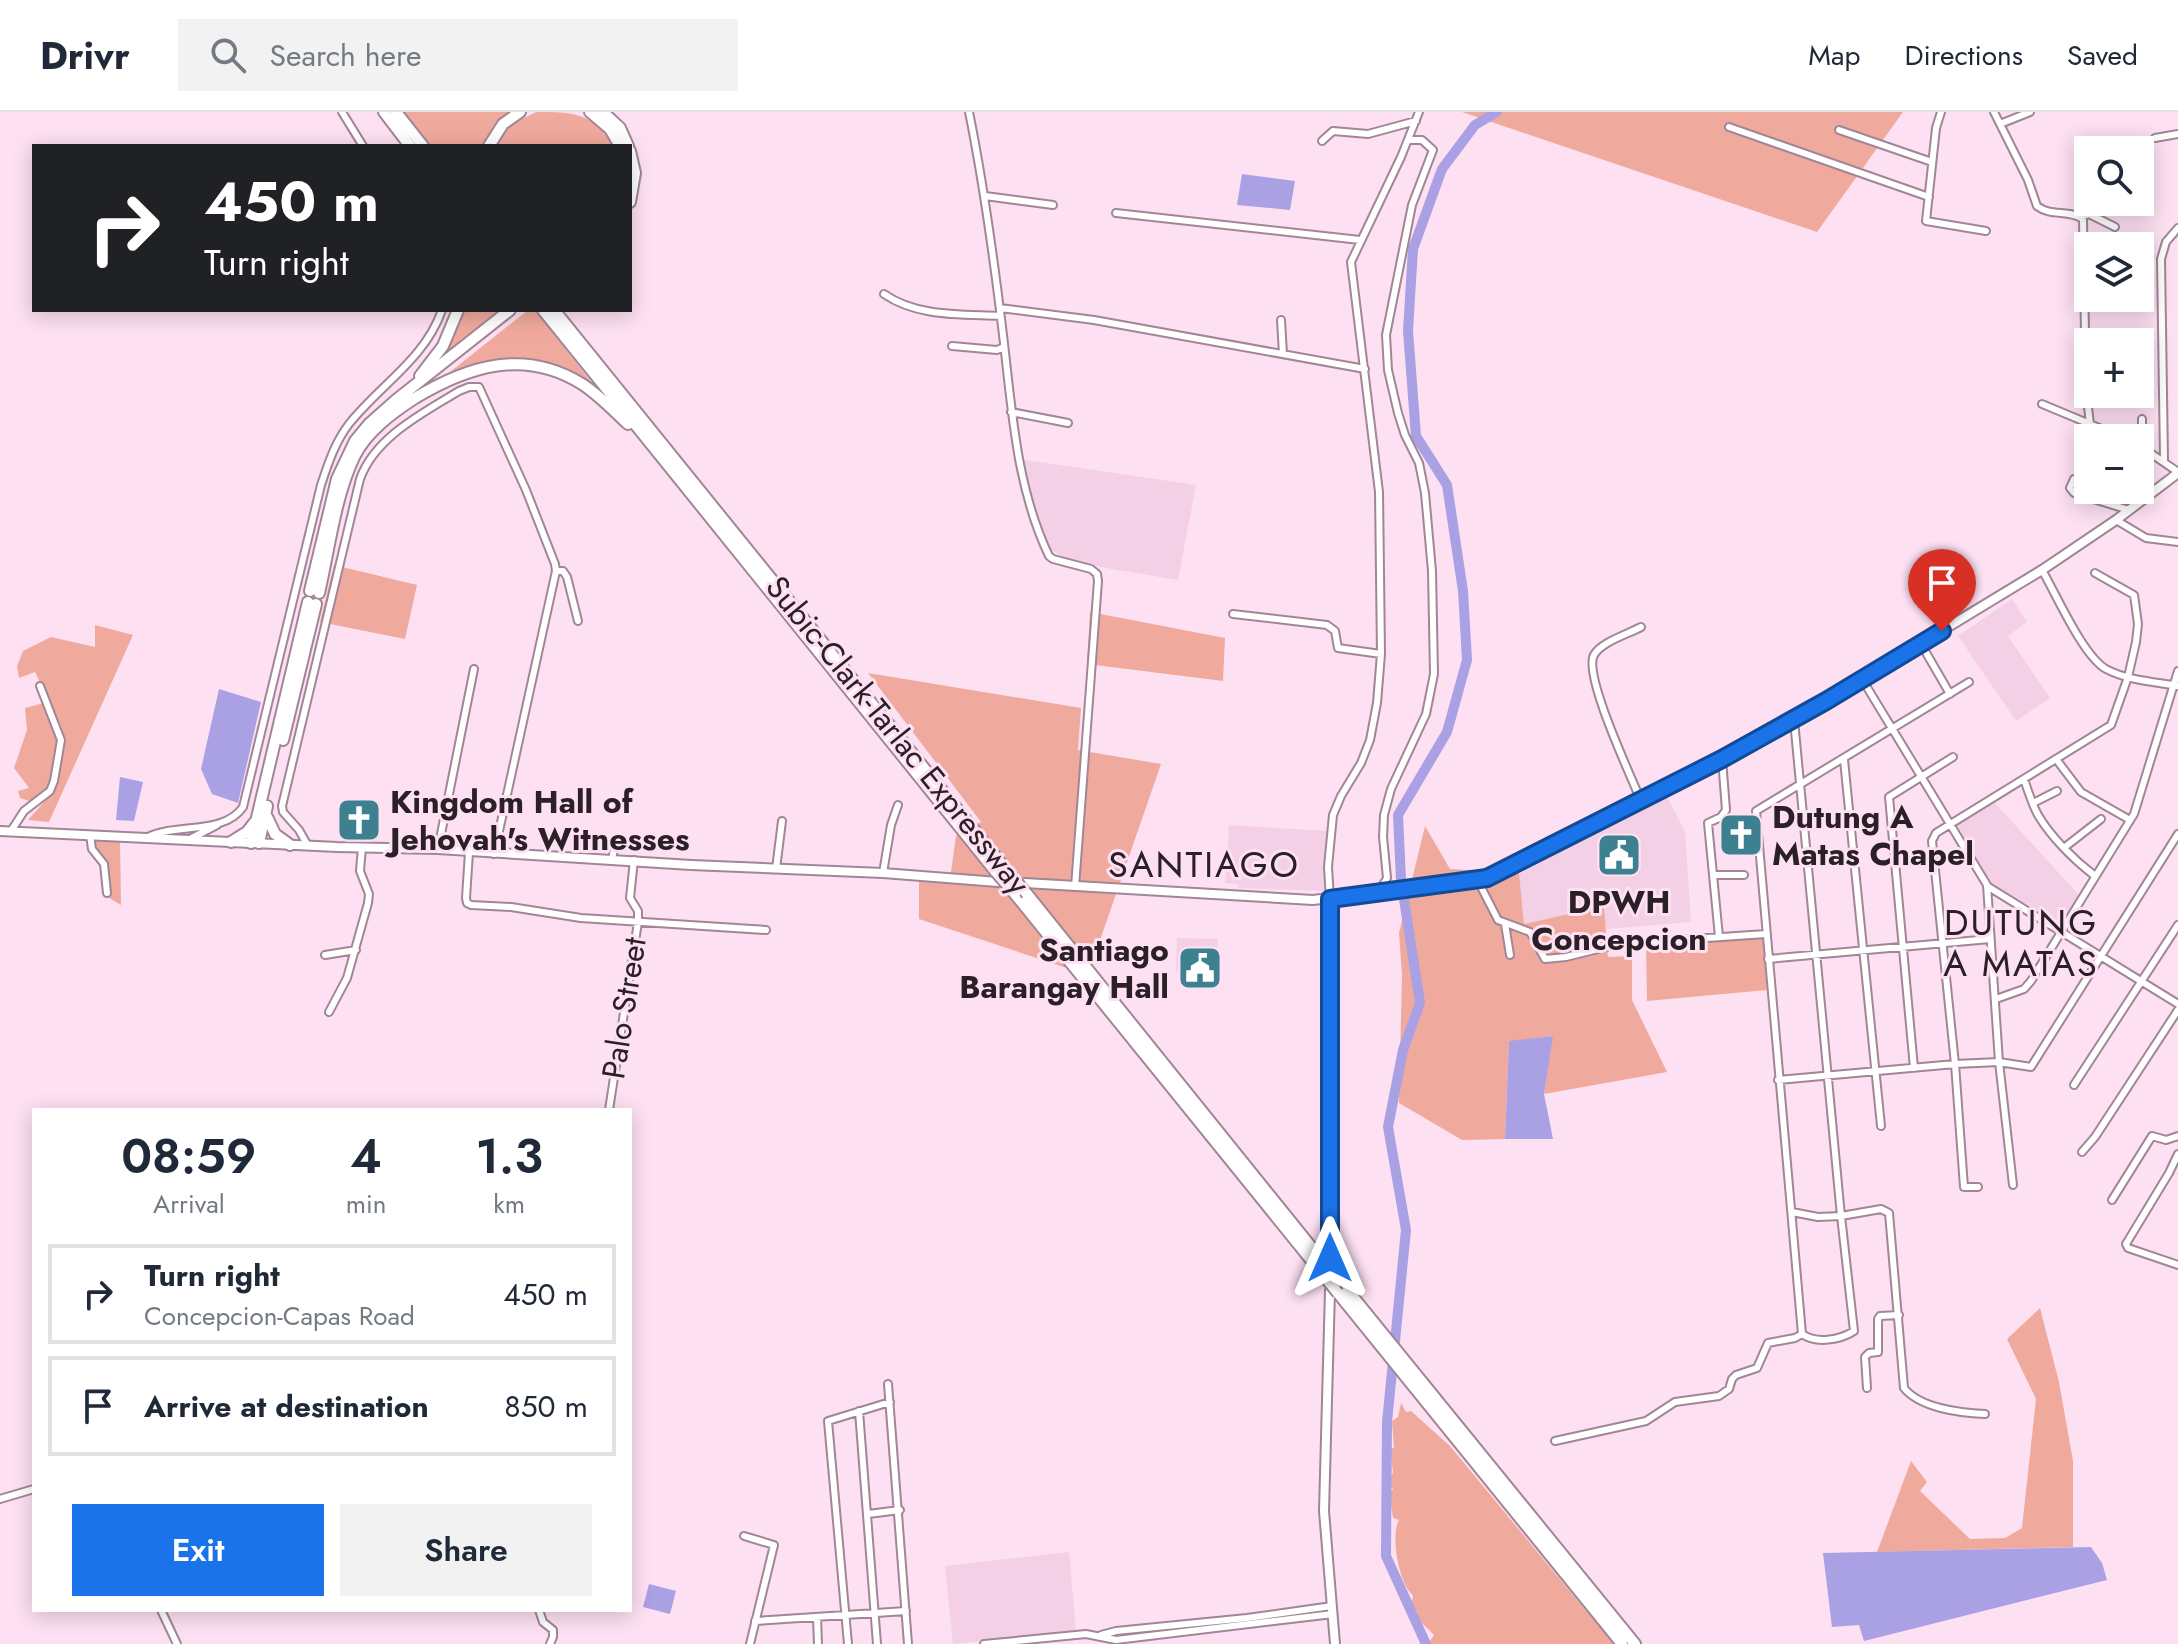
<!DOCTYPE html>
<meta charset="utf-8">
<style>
:root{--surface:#fff;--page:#f2f2f3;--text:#1f2937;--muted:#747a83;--line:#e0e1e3;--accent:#1a73e8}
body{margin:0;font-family:Jost,sans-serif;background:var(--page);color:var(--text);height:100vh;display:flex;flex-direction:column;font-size:30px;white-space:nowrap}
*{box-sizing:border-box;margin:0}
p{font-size:26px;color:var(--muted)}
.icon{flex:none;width:44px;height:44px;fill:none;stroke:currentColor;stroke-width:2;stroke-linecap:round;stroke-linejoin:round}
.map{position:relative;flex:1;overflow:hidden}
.side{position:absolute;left:32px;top:996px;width:600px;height:504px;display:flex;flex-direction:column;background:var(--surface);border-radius:0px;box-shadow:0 4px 20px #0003}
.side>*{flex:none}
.banner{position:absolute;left:32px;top:32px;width:600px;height:168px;border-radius:0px;box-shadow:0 4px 20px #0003;background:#202124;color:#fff;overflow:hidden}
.tools{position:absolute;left:2074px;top:24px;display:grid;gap:16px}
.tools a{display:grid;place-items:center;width:80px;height:80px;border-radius:0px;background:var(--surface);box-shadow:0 4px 20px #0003;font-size:40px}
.pin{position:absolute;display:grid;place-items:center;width:68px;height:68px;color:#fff;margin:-82px -34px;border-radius:50% 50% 50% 0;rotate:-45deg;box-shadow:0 0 8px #0007}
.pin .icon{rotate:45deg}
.me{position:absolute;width:88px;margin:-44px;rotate:0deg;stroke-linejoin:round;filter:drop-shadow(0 0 6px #0008)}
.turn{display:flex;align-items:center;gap:28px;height:168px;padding:0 40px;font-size:36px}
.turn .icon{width:104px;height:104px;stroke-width:2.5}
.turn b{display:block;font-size:56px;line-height:68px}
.eta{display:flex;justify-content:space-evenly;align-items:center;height:136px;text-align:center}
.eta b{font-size:48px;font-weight:600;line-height:56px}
.button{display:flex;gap:16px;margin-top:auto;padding:16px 40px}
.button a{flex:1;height:92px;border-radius:0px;background:var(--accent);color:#fff;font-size:32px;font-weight:600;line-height:92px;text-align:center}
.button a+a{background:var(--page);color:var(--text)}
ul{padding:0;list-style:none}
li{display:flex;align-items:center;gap:24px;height:100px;margin:0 16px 12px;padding:0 24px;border:4px solid var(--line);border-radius:0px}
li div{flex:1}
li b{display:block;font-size:30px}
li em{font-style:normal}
header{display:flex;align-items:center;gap:48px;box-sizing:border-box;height:112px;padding:0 40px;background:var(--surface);border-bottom:2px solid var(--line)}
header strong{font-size:38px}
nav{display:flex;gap:44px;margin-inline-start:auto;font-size:28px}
.search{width:560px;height:72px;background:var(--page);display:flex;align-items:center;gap:20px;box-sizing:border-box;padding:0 28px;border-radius:0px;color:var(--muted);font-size:30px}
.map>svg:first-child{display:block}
</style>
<header>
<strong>Drivr</strong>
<div class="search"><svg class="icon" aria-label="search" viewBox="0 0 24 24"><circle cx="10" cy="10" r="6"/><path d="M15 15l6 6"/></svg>Search here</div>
<nav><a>Map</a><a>Directions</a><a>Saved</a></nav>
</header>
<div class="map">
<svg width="2178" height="1532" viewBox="0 0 2178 1532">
<rect width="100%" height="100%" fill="#fde0f2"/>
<!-- built -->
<path fill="#f4d0e6" d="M1013,346l183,27 -18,95 -72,-12 -43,-11 -14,-9z
M2012,487l15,23 -19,14 42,62 -34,23 -58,-85z
M1666,683l19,36 6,91 -85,7 -2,-23 -80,18 -5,-50z
M1994,690l85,93 -19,28 -68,-39 -34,-57v-4z
M1229,713l98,6 -3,60 -86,-3v-4l-13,-1z
M1177,826l41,1 -1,33 -41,-1z
M1069,1440l7,79 -123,13 -8,-78z"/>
<!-- green -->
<path fill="#f0aa9d" d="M403,0h110c-14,9 -23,19 -30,34h-53z
M536,0c36,0 57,0 77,34h-118l17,-22z
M1462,0h441l-86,120z
M462,198h41l-62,51 -2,-2 16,-29z
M528,198h7l64,82 -18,-13 -88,-18 -43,11z
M334,453l83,20 -12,54 -85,-17z
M1090,500l135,26 -2,43 -136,-17z
M95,513l38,10 -84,187 -21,-2 24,-27 9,-31 1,-34 -27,-56 -16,6 -2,-12 6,-15 28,-14 44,10z
M868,561l213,35 -3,42 83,14 -73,211 -169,-56v-38l32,-9 5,-36 25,-14z
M44,591l14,33 -7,47 -4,8 -15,11 -12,-4 -2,-7 11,-3 -15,-20 13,-38 -2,-22z
M1425,714l25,43 69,4 5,51 80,-18 4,51 24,-1v44l35,72 -123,22 8,-58 -43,6 -4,97 -43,1 -63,-37 3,-128 -3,-42z
M95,727l25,2 1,64 -12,-7 -2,-35 -11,-13z
M1763,824l4,54 -120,11 -1,-56z
M2040,1196l19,74 14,79v86l-196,5 34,-91 16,21 -7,9 50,48 35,-1 17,-10 14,-129 -29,-60z
M1401,1291l5,9 5,-1 39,35 137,166 6,1 22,31h-187l6,-9 -19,-19 3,-2 -6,-12 1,-7c-14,-10 -23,-60 -14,-75l-6,-2 -4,-25 4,-4 -4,-5 4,-12 -3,-23 4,-1 -2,-27 6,-4z"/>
<!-- water -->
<path fill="#aaa0e4" d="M1242,62l53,7 -5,29 -53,-5z
M219,577l42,13 -23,101 -26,-9 -11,-25z
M120,665l23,5 -9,39 -18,-1z
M1553,924l-9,58 9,45h-48l4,-98z
M2091,1435l11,16 5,17 -243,61 -5,-16 -27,2 -9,-74z
M649,1472l27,7 -6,23 -27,-7z"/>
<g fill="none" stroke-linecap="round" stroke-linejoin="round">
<!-- river -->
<path stroke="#aaa0e4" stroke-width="10" d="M1426,1532l-40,-88 1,-134 19,-192 -18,-103 15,-77 17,-47 -19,-123 -3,-65 49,-83 20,-72 -4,-69 -16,-106 -31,-49 -8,-105 5,-82 29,-80 33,-44 22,-13"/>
<!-- minor casing -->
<g stroke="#a18697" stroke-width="10">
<path id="minor" d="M342,0l21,34
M969,0c15,74 25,148 34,223 9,74 13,152 46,221l4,3 38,10 6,5 1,7 -23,306
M1941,0l-5,16 -10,93 60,10
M1994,0l34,68 9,26c14,11 32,3 46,13l3,171 4,34 32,14
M2000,12l30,-12
M1729,15l200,70
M1839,18l93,32
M2155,26l23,-4
M1322,29l11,-10 35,3 48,-13
M985,84l68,9
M1116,101l244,27
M2081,105l8,-3 26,13
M884,182c33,23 77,20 116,22
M1000,196l94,12 271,49
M1281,208l2,34
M952,234l45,4 7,-3
M2042,292l48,20
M1011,300l57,11
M2140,334l38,26
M2142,335v-28
M2164,349l-3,-202 5,-17 12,-14
M2074,367l-4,9 4,5 55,17
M2116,408l30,18 32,4
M2042,458c14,24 41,86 64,99 20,11 49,13 72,17
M1233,502l94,11 8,6 3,17 43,6
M1921,532l29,50
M1862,567l125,206 12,177 14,123
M1794,608l47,496 40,-7 8,4 15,175c16,20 56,25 81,26
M2056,647l25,33 49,28
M1844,648l37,366
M2024,667c4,12 8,25 14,36 13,22 36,45 57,61
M1641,689c-10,-25 -58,-126 -47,-146 7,-13 34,-21 47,-28
M2033,691l24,-12
M11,719l13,-20 26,-20 4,-10 7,-41 -21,-54
M90,723l2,14 12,15 3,29
M148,725c28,-14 76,-2 95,-30l78,-322c7,-21 14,-43 28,-61 31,-39 76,-65 93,-114
M188,728l29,-15
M308,734l-9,-16 -16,-18 -1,-6 78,-327c15,-42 63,-66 99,-88l10,-4h10l47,103 29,74 1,7
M2065,735l36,-28
M438,737l36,-180
M469,740l-3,46 1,5 4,2 40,2 70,11 185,12
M494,742l62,-283h7l4,6 11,44
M612,748l4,-22
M776,757l6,-48
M883,761l8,-48 7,-20
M1713,763h31
M1478,769l20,39 32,12 15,27 21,-2 52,-13 148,-10
M1987,774l191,118
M1378,781l9,-15 -4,-41 1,-22 7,-26 35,-75 8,-40 -2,-103 -7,-78 -6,-30 -14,-28 -7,-22 -10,-43 -2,-35 26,-130 21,-55 -11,-10h-14
M1330,787l-2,-32 5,-52 8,-19 20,-33 9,-23 7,-37 4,-49 -2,-162 -28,-230 50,-105 18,-45
M1505,812l5,31
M1719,825l-11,-114 13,-6 5,-7 -4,-51
M325,843l31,-5
M1768,847l222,-20
M1996,887l28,-10 7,-8 103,-167 44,-143
M329,900l18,-34 21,-75 1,-9 -9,-23 2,-24
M1914,956l-25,-271 64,-40
M1778,968l177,-16 44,-2 32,5 147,-233
M2074,973l104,-160
M609,998l29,-188v-11l-8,-13 4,-38
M2082,1040l13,-15 83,-127
M2178,1042l-9,19 -43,71 2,4 50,17
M1978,1075h-14l-9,-123 -23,-223 4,-8 175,-108 17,-48 8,-35 2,-18 -4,-29 -39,-22
M2112,1088l40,-64 14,4 12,-4
M1792,1100l26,5 23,-1 13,115c-14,9 -38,13 -52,3
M1802,1222l-46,-523 213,-129
M888,1272l20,260
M1867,1276l-2,-31 4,-4 9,-1v-33l2,-3 19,-1
M859,1299l18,233
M1555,1329l91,-20 29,-19 44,-6 10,-7 3,-10 4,-4 21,-7 11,-25 27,-5 7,-4
M0,1387l34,-10
M868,1402l32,-4
M744,1424l30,9 -24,99
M161,1498l16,34
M539,1498l4,12 10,8v7l-3,7
M817,1505l1,27
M755,1509l151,-10
M1101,1523l15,-4 131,-13 85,-12
M848,1532l-20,-223 62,-19
M984,1532l102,-10 30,6 217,-26"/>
</g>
<!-- major casing -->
<g stroke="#a18697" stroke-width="12">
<path id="major" d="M0,719l337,16 101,2 253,16 192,8 115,9
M1025,771l288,17 174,-22 64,-30 171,-89 104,-58 216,-131 74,-50 62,-47
M1330,787v359
M1330,1178l-6,221 11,133"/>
</g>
<!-- highway casing -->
<g stroke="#a18697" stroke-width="14">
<path id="highway" d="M384,0l26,34
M396,0l27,34
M590,0l20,17 10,17
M603,0l17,16 8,18
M489,34l14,-22 17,-12
M630,39l5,22 -5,29
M543,198l453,562
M554,198l454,562
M420,264l23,-30 15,-36
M310,479l27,-112 18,-38 14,-17 27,-24 114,-90
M319,481c10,-43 16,-96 35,-136 12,-25 38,-44 61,-59 53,-32 110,-50 167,-14 17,11 31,26 46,40
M283,628l33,-136
M267,705l8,17 15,11
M231,730l16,-10 7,-9
M251,731l57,-241
M259,731l8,-37
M1015,782l305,377
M1027,782l293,364
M1340,1169l295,363
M1338,1181l284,351"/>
</g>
<!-- minor -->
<use href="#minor" stroke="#fff" stroke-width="6"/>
<!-- major -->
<use href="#major" stroke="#fff" stroke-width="8"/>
<!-- highway -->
<use href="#highway" stroke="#fff" stroke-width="10"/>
<!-- highway-bridge casing -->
<g stroke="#a18697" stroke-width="14" stroke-linecap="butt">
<path id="highway-bridge" d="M996,760l19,22
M1008,760l19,22
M1320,1146l20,23
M1320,1159l18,22"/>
</g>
<!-- highway-bridge -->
<use href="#highway-bridge" stroke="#fff" stroke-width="10"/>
</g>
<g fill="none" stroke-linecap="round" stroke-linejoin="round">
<!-- route casing -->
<g stroke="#114b97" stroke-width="20">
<path id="route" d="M1330,1146v-359l157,-21 235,-119 104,-58 116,-70"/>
</g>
<!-- route -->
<use href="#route" stroke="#1a73e8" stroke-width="14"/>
</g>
<!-- icons -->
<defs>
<g id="church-square" transform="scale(2.3)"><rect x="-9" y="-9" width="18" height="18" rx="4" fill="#3d8090" stroke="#fde0f2"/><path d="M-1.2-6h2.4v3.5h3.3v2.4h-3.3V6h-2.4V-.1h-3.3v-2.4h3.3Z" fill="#fff"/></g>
<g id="civic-square" transform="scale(2.3)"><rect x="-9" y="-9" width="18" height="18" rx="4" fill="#3d8090" stroke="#fde0f2"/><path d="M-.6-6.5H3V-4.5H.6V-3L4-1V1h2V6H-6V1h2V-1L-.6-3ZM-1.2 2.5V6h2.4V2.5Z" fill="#fff"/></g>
</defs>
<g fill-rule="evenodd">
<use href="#church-square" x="359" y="708"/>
<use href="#church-square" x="1741" y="723"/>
<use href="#civic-square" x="1619" y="743"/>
<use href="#civic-square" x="1200" y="856"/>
</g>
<g text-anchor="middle" stroke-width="6" stroke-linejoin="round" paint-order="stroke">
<!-- street labels -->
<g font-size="32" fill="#2b2027" stroke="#fde0f2">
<text transform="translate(898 623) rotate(51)" y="11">Subic-Clark-Tarlac Expressway</text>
<text transform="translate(624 896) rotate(-81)" y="11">Palo Street</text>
</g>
<!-- poi labels -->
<g font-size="32" font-weight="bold" fill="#2b2027" stroke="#fde0f2" text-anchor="start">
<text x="390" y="701">Kingdom Hall of<tspan x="390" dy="37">Jehovah's Witnesses</tspan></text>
<text x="1772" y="716">Dutung A<tspan x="1772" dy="37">Matas Chapel</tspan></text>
<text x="1619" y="801" text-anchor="middle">DPWH<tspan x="1619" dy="37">Concepcion</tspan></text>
<text x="1169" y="849" text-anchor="end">Santiago<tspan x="1169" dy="37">Barangay Hall</tspan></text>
</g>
<!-- quarter labels -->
<g font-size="36" letter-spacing="2" fill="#2b2027" stroke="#fde0f2">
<text x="1204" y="765">SANTIAGO</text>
<text x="2021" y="823">DUTUNG<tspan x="2021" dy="41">A MATAS</tspan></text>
</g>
</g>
</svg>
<div class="tools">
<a><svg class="icon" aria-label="search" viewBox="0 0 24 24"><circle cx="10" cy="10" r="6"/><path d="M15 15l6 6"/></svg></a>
<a><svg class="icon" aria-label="layers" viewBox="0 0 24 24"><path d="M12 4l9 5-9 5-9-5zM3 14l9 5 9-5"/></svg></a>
<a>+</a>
<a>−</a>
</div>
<div class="pin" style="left:1942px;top:519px;background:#d93025"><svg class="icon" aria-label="arrive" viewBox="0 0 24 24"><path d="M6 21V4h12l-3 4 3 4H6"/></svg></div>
<svg class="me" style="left:1330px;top:1146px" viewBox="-20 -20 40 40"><path d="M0-17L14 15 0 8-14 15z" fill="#1a73e8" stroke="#fff" stroke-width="4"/></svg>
<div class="banner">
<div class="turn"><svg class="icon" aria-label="right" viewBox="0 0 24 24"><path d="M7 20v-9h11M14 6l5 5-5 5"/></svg><div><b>450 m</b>Turn right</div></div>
</div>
<section class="side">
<div class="eta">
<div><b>08:59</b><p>Arrival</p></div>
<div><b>4</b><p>min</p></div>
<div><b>1.3</b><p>km</p></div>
</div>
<ul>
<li><svg class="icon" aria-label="right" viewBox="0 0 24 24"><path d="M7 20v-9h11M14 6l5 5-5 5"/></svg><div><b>Turn right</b><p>Concepcion-Capas Road</p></div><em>450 m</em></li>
<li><svg class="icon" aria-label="arrive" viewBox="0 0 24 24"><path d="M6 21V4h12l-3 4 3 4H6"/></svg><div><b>Arrive at destination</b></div><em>850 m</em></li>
</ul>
<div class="button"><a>Exit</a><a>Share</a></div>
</section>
</div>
